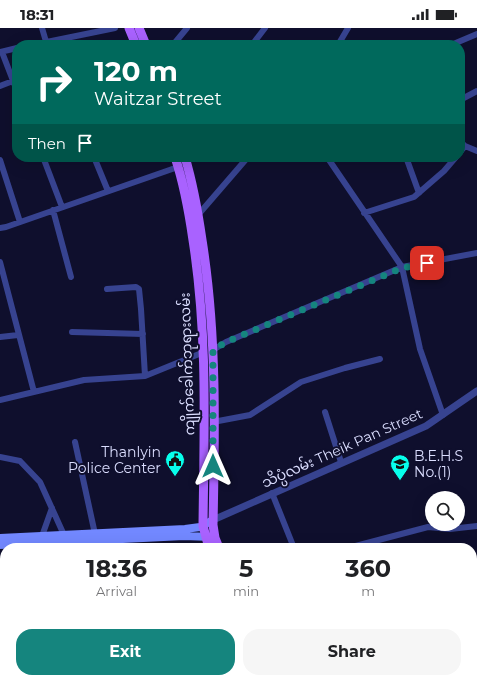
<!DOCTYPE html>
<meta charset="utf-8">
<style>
:root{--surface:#fff;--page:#f6f6f6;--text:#202124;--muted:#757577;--accent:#15857e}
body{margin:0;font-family:Montserrat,"Noto Sans Myanmar",sans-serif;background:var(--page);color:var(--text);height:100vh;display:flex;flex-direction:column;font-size:15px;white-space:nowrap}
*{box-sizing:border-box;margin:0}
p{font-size:13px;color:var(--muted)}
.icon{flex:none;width:22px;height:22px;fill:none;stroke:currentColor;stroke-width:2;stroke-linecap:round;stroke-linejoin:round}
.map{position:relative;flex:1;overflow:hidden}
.details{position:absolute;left:0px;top:515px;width:477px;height:140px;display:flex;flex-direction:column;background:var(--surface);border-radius:16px 16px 0 0;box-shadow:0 4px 16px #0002}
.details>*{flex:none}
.guide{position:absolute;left:12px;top:12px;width:453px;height:122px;border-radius:16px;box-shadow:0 4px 16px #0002;background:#00695c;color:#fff;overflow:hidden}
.fabs{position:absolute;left:425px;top:463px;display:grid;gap:8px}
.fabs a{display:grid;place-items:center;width:40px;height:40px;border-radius:50%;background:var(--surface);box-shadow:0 4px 16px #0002;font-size:20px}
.pin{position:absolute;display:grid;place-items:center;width:34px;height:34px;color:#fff;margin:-17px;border-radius:8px;box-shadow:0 2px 6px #0006}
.me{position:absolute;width:44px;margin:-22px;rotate:0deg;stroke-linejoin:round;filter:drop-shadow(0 0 3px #0008)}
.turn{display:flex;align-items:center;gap:14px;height:84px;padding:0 16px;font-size:18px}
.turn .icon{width:52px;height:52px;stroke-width:2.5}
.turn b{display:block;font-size:28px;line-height:34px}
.then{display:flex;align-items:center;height:38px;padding:0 16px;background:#0003;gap:8px;font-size:15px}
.eta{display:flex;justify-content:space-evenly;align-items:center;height:68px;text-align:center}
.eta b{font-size:24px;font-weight:700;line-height:28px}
.button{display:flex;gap:8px;margin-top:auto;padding:8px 16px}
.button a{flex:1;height:46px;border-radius:16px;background:var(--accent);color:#fff;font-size:16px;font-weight:700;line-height:46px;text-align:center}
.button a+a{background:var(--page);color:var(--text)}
.status{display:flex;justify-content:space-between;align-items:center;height:28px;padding:0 20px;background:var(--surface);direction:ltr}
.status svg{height:11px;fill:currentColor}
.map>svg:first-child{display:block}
</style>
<div class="status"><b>18:31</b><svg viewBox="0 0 49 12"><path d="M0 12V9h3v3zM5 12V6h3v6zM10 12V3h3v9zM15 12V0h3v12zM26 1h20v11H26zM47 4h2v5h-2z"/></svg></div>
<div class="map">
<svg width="477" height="655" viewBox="0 0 477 655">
<rect width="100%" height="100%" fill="#0f0f2d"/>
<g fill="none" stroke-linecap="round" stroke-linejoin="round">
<!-- minor -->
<path stroke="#374390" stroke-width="6" d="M42,0l5,17
M32,17l83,-17
M173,17l14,-17
M252,17l13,-17
M338,17l10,-17
M451,17l26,-11
M0,24l17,-4
M2,24l15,39
M0,58l13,-5
M460,72l17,-9
M460,113l5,5 12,5
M460,124l5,-6
M43,129l19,50
M94,129l14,34
M327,129l75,110 18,82 23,66
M406,129l13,36
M0,132l20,62
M53,182l18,67
M364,185l50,-16 30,-26 12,-14
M198,187l50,-58
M0,200l6,-1 172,-60
M0,234l34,130
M107,261l29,-2 3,2 2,20 4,67
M72,304l71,2
M0,309l18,-2
M213,322l13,-8 176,-75 75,-14
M0,372l84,-20 61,-4 59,-24
M325,384l16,50
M213,394l37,-7 51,-33 44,-14 35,-9
M75,414l20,92
M0,429l20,4 20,21 24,53
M272,465l22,55
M42,508l10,-28
M348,520l80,-21 22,2 27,-3
M15,650l1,5
M208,655v-5
M301,655l7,-5"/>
<!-- tertiary -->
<path stroke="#374390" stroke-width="7" d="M213,492l213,-94 51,-35
M72,650l1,5"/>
<!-- secondary -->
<path stroke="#7288ff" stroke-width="8" d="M0,510l185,-9 15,-2 13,-7
M0,517l184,-9 27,1"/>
<!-- primary -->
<path stroke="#a962ff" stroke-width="9" d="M129,0l7,17
M139,0l7,17
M175,129c9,27 14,55 18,83 15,96 11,189 10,286l6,22
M185,129c8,27 13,55 17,83 15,94 13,190 11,285l2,13 4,10
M286,650l3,5
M297,650l3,5"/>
</g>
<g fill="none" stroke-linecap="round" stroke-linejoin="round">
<!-- route -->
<path stroke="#15857e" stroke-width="7" stroke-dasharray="0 12.6" d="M213,438v-116l13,-8 176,-74 25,-5"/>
</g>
<!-- icons -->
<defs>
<g id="civic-pin" transform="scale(1)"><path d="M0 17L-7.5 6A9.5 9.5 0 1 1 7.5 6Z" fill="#07ffec" stroke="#0f0f2d"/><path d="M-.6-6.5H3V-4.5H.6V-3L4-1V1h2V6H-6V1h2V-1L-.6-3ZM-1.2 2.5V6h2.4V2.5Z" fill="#111"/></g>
<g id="school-pin" transform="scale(1)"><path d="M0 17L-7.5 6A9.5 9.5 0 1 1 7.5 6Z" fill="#07ffec" stroke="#0f0f2d"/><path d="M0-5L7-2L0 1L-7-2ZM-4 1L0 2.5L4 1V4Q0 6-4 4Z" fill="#111"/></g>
</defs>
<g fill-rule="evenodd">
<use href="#civic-pin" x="175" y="432"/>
<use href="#school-pin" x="400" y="436"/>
</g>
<g text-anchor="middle" stroke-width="4" stroke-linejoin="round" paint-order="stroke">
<!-- street labels -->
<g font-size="14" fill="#dbdeff" stroke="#0f0f2d">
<text transform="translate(187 336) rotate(-92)" y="5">ကျိုက်ခေါက်ဘုရားလမ်း</text>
<text transform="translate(342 420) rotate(-24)" y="5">သိပ္ပံလမ်း Theik Pan Street</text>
</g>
<!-- poi labels -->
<g font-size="14" fill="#dbdeff" stroke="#0f0f2d" text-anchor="end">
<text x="161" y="429">Thanlyin<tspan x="161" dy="16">Police Center</tspan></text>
<text x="414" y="433" text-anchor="start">B.E.H.S<tspan x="414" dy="16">No.(1)</tspan></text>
</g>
</g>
</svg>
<div class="fabs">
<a><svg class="icon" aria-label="search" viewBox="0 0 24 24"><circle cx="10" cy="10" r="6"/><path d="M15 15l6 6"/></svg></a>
</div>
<div class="pin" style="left:427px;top:235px;background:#d93025"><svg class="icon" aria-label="arrive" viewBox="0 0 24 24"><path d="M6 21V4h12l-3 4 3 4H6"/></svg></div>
<svg class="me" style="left:213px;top:438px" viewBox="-20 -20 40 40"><path d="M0-17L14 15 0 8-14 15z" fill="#15857e" stroke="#fff" stroke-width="4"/></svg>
<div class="guide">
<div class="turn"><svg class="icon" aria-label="right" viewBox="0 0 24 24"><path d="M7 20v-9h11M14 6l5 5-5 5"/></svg><div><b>120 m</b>Waitzar Street</div></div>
<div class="then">Then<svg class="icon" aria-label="arrive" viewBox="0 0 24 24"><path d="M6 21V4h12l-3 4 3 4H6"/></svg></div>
</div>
<section class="details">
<div class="eta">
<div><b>18:36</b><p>Arrival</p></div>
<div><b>5</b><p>min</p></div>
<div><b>360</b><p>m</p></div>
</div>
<div class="button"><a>Exit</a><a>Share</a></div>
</section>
</div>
